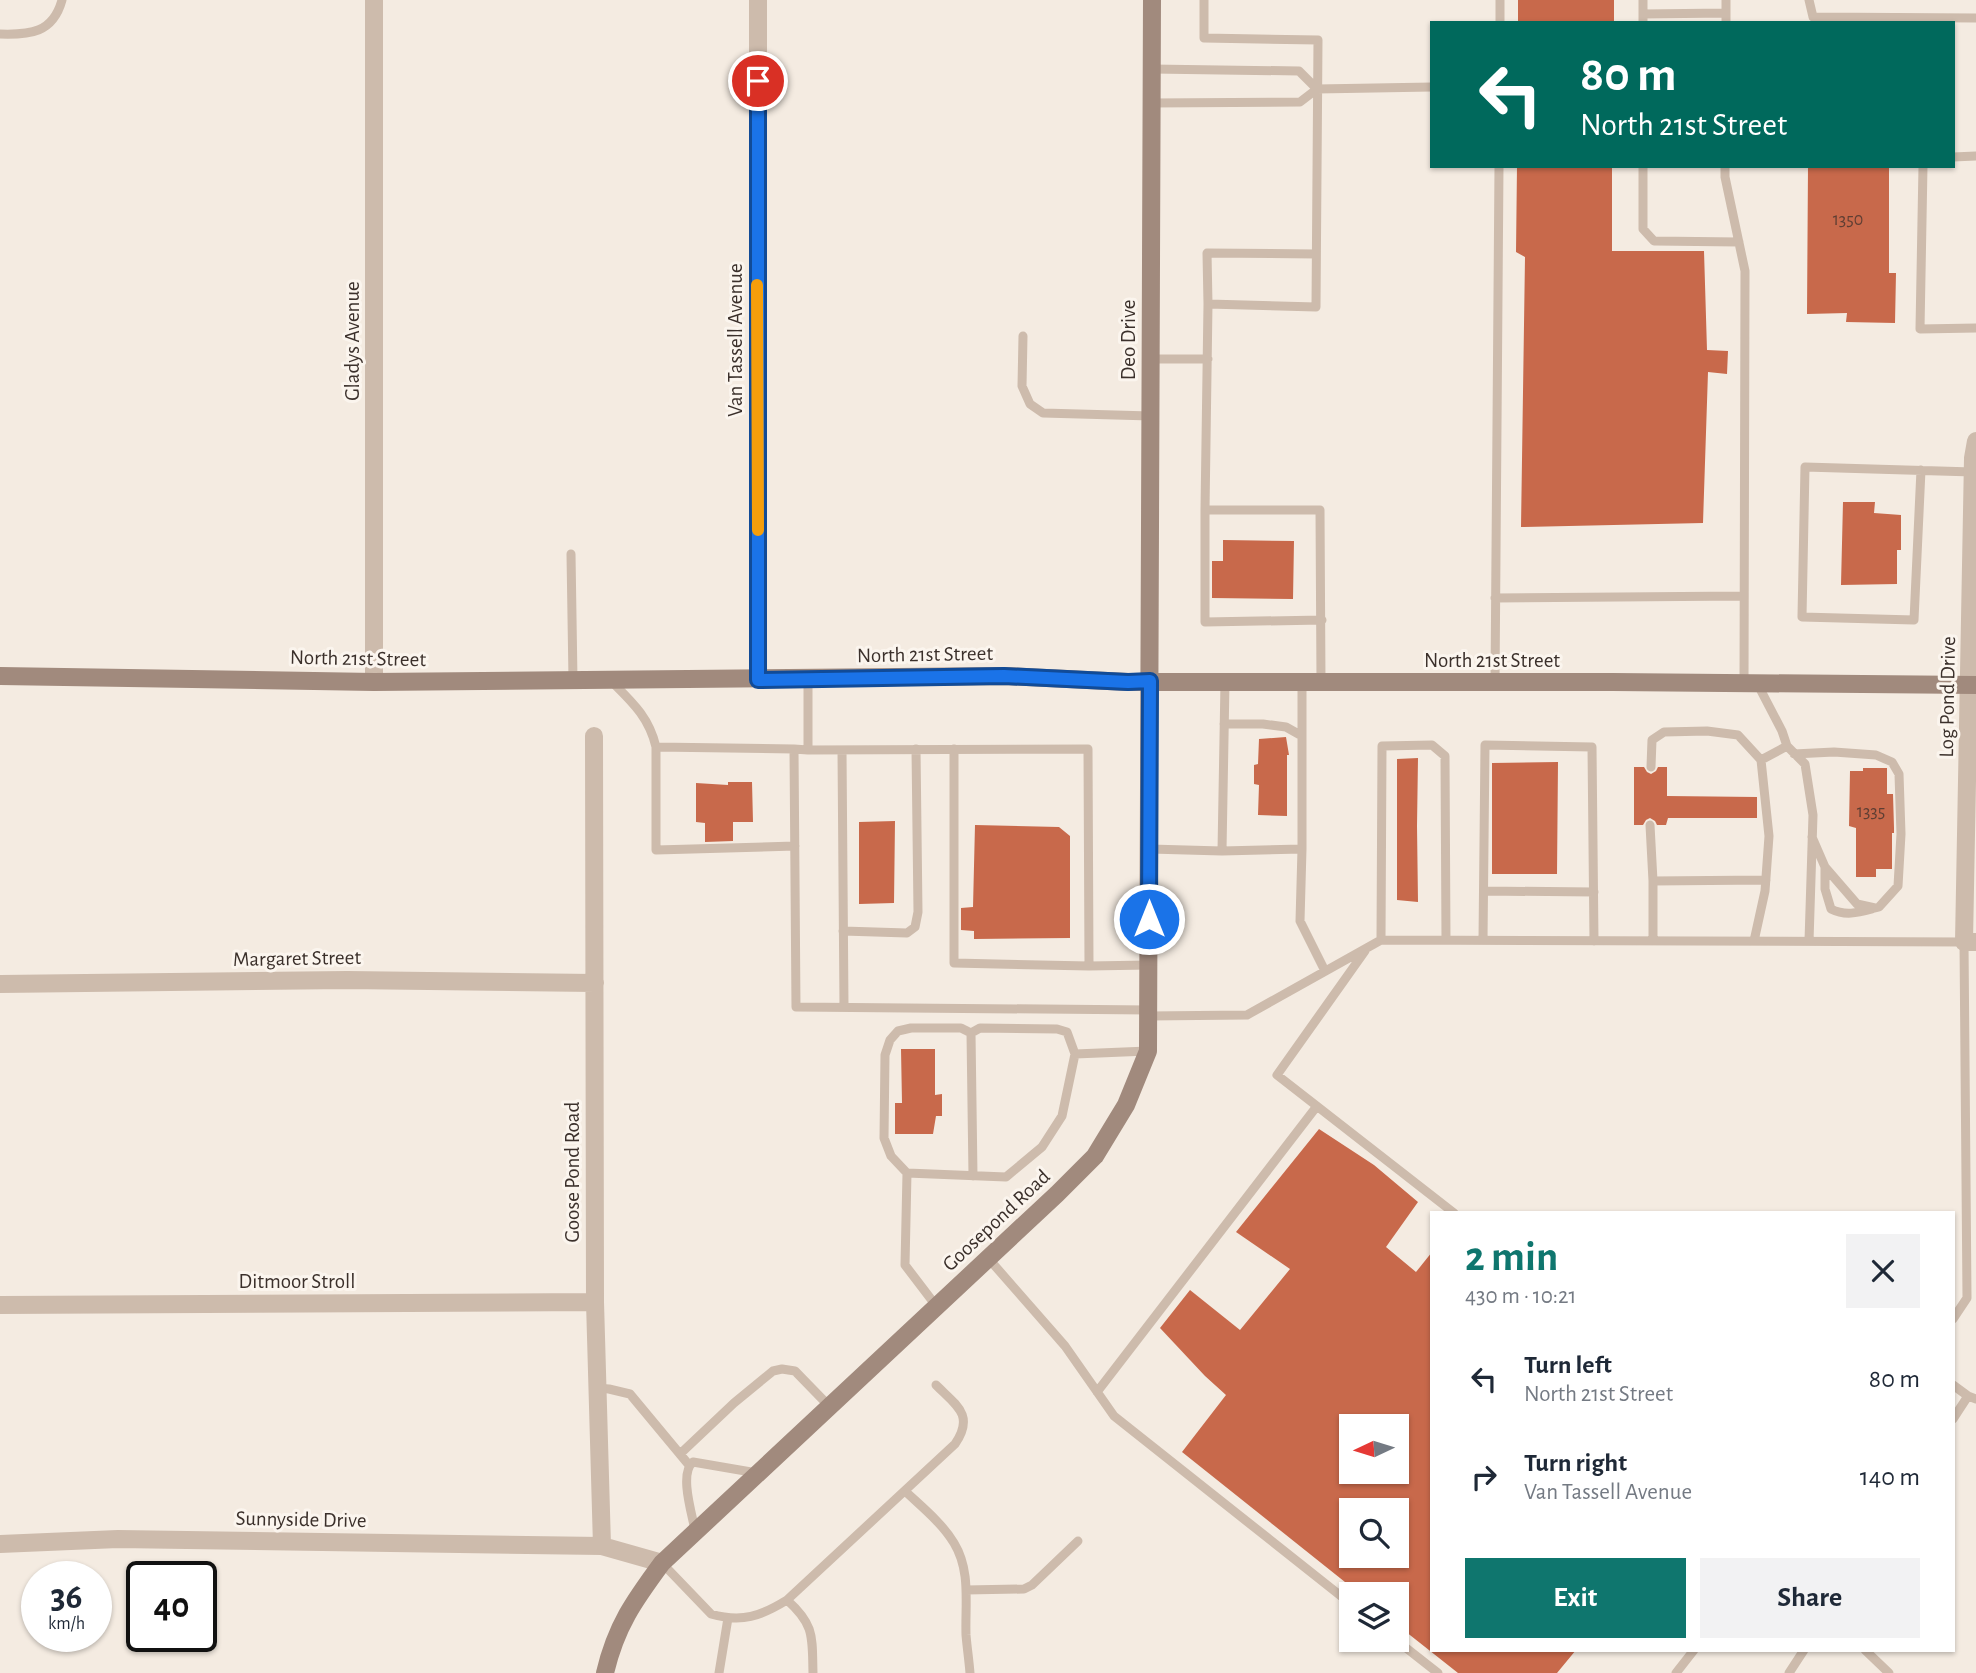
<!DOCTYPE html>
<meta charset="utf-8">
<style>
:root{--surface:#fff;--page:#f2f2f3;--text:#1f2937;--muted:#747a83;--accent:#0f766e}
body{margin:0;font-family:"Alegreya Sans",sans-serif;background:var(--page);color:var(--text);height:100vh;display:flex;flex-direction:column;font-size:26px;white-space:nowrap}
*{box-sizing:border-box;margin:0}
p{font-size:23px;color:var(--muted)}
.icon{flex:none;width:38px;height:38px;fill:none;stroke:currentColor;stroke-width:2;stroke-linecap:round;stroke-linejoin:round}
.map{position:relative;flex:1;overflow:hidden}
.drawer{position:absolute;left:1430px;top:1211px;width:525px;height:441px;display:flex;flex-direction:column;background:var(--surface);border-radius:0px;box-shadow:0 2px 5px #0004}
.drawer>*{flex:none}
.guide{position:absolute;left:1430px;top:21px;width:525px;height:147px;border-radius:0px;box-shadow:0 2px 5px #0004;background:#00695c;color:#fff;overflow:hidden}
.needle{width:46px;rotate:266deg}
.buttons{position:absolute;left:1339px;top:1414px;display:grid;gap:14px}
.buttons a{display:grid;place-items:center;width:70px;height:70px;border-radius:0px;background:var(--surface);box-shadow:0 2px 5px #0004;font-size:35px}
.speed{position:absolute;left:21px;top:1561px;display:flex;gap:14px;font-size:35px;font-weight:700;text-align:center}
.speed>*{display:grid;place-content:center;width:91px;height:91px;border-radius:50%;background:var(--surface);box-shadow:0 2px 5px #0004;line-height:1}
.speed small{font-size:18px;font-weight:400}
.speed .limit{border:4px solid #111;border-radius:10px;background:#fff;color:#111}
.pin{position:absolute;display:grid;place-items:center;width:60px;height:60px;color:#fff;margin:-30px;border:4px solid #fff;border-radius:50%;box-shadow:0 2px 7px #0007}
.me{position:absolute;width:77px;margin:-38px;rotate:0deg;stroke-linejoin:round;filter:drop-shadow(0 0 5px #0008)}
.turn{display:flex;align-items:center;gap:24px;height:147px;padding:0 35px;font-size:32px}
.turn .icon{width:91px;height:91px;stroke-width:2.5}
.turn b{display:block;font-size:49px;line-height:60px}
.round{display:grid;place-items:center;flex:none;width:74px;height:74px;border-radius:0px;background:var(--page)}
.head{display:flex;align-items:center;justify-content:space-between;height:119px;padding:0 35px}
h1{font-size:42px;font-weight:700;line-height:52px;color:var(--accent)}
.cta{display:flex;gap:14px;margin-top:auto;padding:14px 35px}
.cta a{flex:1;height:80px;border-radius:0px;background:var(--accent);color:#fff;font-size:28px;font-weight:700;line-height:80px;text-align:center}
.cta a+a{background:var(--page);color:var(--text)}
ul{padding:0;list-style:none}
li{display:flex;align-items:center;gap:21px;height:98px;padding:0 35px}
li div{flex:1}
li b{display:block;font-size:26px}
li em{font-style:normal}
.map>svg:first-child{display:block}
</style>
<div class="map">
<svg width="1976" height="1673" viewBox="0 0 1976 1673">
<rect width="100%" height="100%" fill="#f4ebe1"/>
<!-- building -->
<path fill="#c8694b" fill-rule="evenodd" d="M1518,0h96v23h-96z
M1517,166h95v85h92l3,99 21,1 -1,23 -19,-2 -5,151 -182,4 4,-270 -9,-5z
M1808,166h81v107h7l-1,50 -49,-1 1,-9 -40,1z
M1843,502h32l-1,11 27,2v35h-4v34l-56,1z
M1223,540l71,1 -1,58 -81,-1v-37h11z
M1286,737l3,18h-2v61l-29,-1 1,-30 -5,-1v-19l4,-1 1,-25z
M1418,758l-1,68 1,76 -21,-2v-141z
M1558,762l-1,112h-65v-111z
M1634,767h10l3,5 4,2 5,-3 2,-4h9v29l90,1v21h-89l-2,7h-9l-2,-4 -5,-3 -4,2 -3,5h-9z
M1863,768h24v26h6l1,34v5h-2v36h-16v8h-20v-49l-7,-2 1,-55h13z
M728,782h24l1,40h-20v19l-28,1v-19l-9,-1v-39l32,2z
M895,821l-1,82 -35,1v-82z
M975,825l84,2 11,9v102l-96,1v-8l-13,-1v-22l12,-1z
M901,1049h34v46l7,-1v22h-6l-3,18h-38v-31h7z
M1319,1129l55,36 44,37 -32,45 30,25 16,-20v398h144l-19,23h-99l-62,-49v-30h-36l-178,-142 44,-57 -21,-19 -45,-48 30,-38 50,40 50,-61 -54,-37zM1351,1426h45v46h-45zM1351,1510h45v46h-45z"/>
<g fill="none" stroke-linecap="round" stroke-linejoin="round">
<!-- lane -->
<path stroke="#cdbbac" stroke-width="9" d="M1204,0v38l114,2 -2,267 -108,-3 -3,206h115l1,172
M1809,0l4,17 163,1
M1643,14l83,-1
M1500,23v-23
M1643,23v-23
M1726,23v-23
M0,34c30,1 53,-1 62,-34
M1152,69l147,2 18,18
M1152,103l148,-1 17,-13 115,-2
M1953,157l23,-1
M1643,166v63l11,12 85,1
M1725,166v11l20,94 -1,412
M1923,166l-3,163 56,-1
M1208,304l-1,-51 109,1
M1023,336l-1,50 8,18 13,9 108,3
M1151,359h57
M1921,470l-7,150 -112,-3 3,-150 168,5
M1205,510v112l117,-2
M571,554l2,126
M1495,598l249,-2
M808,679v71l-14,-1 2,258 353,3
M611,681c21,21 38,36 45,66v103l139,-4
M1495,683l4,-517
M1757,683l25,48 5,15 18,18 8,51 -4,126
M1224,724h39l23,3 16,9
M656,747l138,2
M808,750l280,-1 1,217 -135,-3v-214
M842,750l2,257
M1794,754l40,-2 42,3 16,7 7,12 2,60 -3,52 -19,21 -4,1 -18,-4 -32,-37 -13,-30
M1761,760l26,-14
M1651,767l1,-27 12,-8 43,-1 31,4 23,25 8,76 -4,55 -11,50
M1650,825l3,56
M1150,849l72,2 80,-2v-167
M1302,849l-2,72 25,50
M1222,851l3,-169
M1825,867v22l6,20c14,7 26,4 41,0
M1484,891l110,1
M843,931l64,2 8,-6 3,-15 -2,-163
M1381,940l1,-194 50,-1 13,11 1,184
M1483,940l2,-195 107,2 2,194
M1653,941v-60l113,-1
M1365,951l-88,124 177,138
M1089,966l60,-1
M1149,1016l98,-1 134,-75 583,2 3,356 -14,21
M907,1173l-16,-17 -7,-18 1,-83 5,-15 8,-9 13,-3h50l10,5
M973,1176l-2,-143 9,-5 77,1 10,3 8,22
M988,1258l77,88 49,70 237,188
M937,1307l-32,-42 2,-92 99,4 36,-30 20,-31 13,-62 73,-3
M1953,1385l15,11 8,3
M597,1388l12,1 21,5 59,71
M1097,1392l220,-286
M1953,1419l15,-23
M680,1454l54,-51 39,-32 9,-2 13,2 35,36
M905,1491c17,16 37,32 49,52 17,28 11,60 12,92 1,12 3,25 4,38
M695,1530c-3,-16 -16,-57 -2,-68l64,11
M662,1563l49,51c31,9 50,2 76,-14l168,-156c20,-29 1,-39 -19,-59
M966,1590l58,-1 8,-4 46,-44
M787,1600c28,25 25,37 26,73
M1396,1640l42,33
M1865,1650l24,23
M719,1673l9,-55
M1676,1673l18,-23
M1789,1673l15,-23"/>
<!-- street -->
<path stroke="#cdbbac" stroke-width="18" d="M1976,441l-3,17 -9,484h12
M758,679v-679
M374,682v-682
M594,736l1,566 7,244 60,17
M0,984l347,-4 248,3
M0,1305l595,-3
M0,1544l118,-5 484,7"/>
<!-- secondary -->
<path stroke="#a18a7d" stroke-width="18" d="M0,676l374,6 631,-6 123,6h485l363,3
M605,1673c11,-47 29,-72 57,-110l395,-369 38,-38 31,-51 22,-54 4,-1051"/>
</g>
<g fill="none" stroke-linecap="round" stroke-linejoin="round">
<!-- route casing -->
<g stroke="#114b97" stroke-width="18">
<path id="route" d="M758,81v599l246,-4 124,6 22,-1 -1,238"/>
</g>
<!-- route -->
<use href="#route" stroke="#1a73e8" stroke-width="12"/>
<!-- slow -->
<path stroke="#f59e0b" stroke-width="12" d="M757,285l1,245"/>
</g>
<g text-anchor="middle" stroke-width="6" stroke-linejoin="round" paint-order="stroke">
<!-- number labels -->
<g font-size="18" fill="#5e3e33">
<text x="1848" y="225">1350</text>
<text x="1871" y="817">1335</text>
</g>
<!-- street labels -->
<g font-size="21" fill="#3b302b" stroke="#fbf5ee">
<text transform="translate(735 340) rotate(-90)" y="7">Van Tassell Avenue</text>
<text transform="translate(1128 340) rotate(-90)" y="7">Deo Drive</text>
<text transform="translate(352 341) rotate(-90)" y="7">Gladys Avenue</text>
<text transform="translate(925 654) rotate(-1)" y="7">North 21st Street</text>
<text transform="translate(358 658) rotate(1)" y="7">North 21st Street</text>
<text x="1492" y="667">North 21st Street</text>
<text transform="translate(1947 697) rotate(-89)" y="7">Log Pond Drive</text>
<text transform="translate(297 958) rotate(-1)" y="7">Margaret Street</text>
<text transform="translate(572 1172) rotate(-90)" y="7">Goose Pond Road</text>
<text transform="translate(996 1220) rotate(-43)" y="7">Goosepond Road</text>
<text x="297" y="1288">Ditmoor Stroll</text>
<text transform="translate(301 1519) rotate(1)" y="7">Sunnyside Drive</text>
</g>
</g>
</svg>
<div class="buttons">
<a><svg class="needle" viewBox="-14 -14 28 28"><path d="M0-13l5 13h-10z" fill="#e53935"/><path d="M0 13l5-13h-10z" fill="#747a83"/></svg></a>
<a><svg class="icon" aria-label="search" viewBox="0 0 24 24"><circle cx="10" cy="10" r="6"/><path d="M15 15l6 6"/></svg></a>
<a><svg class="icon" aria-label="layers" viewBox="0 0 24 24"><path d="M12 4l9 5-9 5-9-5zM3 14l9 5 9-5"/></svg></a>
</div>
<div class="speed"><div>36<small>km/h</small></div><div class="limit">40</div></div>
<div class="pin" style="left:758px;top:81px;background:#d93025"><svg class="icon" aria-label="arrive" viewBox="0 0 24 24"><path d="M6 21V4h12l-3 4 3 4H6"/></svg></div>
<svg class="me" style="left:1149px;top:919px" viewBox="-20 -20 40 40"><circle r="17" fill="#1a73e8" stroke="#fff" stroke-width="3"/><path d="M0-11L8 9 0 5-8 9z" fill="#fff"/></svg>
<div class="guide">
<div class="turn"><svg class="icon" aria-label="left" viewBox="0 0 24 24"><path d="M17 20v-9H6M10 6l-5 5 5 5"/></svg><div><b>80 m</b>North 21st Street</div></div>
</div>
<section class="drawer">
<div class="head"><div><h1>2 min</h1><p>430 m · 10:21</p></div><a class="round"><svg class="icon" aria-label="close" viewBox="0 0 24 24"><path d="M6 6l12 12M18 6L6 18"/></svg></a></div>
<ul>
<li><svg class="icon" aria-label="left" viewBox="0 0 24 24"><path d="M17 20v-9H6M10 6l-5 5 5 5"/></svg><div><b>Turn left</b><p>North 21st Street</p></div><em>80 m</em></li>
<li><svg class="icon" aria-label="right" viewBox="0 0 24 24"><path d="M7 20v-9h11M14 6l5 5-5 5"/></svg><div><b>Turn right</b><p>Van Tassell Avenue</p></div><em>140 m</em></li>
</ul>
<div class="cta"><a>Exit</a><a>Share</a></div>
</section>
</div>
